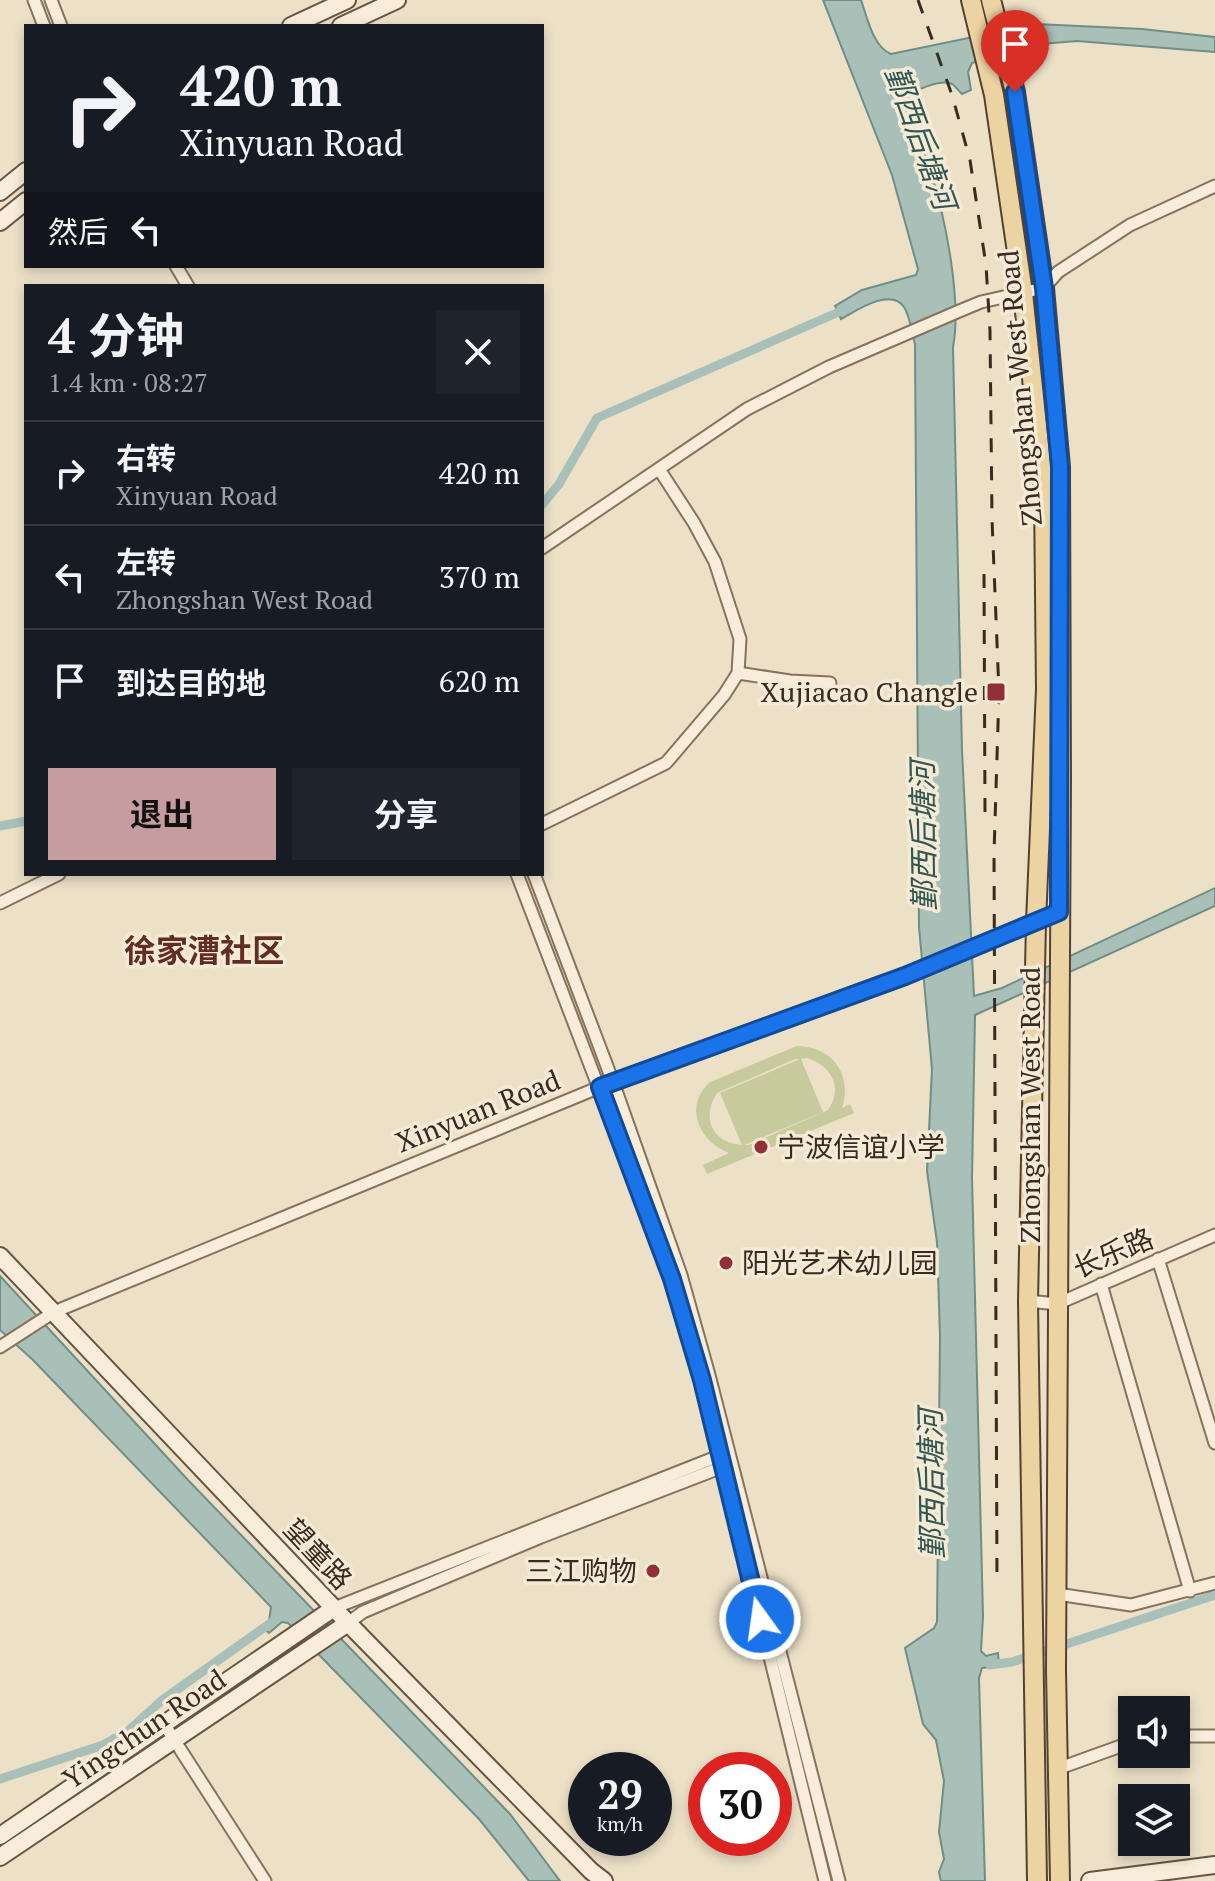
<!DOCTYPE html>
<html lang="zh">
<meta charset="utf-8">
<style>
:root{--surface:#171b24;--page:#20242c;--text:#f1f3f6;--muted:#9ea1a6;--line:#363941;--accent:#c69c9f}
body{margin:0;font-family:"PT Serif","Noto Sans SC",serif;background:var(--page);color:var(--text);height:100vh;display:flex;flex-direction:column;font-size:30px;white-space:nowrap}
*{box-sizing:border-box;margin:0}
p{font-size:26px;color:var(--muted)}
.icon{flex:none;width:44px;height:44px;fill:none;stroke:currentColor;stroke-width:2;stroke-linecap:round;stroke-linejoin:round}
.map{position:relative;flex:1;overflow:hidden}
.drawer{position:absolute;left:24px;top:284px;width:520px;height:592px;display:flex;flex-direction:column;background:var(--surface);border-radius:0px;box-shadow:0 4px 12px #0003}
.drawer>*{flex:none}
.hud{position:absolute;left:24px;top:24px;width:520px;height:244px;border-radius:0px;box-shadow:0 4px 12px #0003;background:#171b24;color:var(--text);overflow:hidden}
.fabs{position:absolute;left:1118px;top:1696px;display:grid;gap:16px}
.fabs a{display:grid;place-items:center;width:72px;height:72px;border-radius:0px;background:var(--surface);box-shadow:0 4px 12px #0003;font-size:40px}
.speed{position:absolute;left:568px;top:1752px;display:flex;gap:16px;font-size:40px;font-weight:700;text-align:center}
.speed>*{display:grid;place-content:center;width:104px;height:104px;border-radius:50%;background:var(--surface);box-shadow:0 4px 12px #0003;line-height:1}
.speed small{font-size:20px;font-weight:400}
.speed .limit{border:12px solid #d22;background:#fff;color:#111}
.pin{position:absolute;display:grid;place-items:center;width:68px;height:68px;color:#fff;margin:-82px -34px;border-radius:50% 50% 50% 0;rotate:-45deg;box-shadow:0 0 8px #0007}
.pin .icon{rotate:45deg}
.me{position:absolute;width:88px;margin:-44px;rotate:346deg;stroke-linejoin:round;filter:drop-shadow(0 0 6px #0008)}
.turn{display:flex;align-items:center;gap:28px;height:168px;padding:0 24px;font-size:36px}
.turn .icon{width:104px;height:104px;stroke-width:2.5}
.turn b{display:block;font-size:56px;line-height:68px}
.then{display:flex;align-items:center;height:76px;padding:0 24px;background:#0003;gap:16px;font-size:30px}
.round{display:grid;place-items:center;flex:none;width:84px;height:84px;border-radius:0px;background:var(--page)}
.head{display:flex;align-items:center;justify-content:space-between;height:136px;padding:0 24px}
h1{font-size:48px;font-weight:700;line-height:60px}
.action{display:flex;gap:16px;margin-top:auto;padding:16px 24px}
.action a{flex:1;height:92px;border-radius:0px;background:var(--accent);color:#111;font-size:32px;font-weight:700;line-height:92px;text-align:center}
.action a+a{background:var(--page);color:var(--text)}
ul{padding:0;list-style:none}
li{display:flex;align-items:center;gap:24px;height:104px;padding:0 24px;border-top:2px solid var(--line)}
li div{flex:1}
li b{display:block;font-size:30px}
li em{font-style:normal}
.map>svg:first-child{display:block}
</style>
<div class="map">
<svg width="1215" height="1881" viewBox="0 0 1215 1881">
<rect width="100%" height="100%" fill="#ece0c7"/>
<!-- green -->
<path fill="#c6ca9c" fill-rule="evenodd" d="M797,1046c35,0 56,29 45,62l8,-4 4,9 -147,61 -4,-9 26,-12c-30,-11 -46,-47 -19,-71zM807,1058c24,7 37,30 21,52l-79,35h-5l79,-33 -22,-53zM795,1059h5l-80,34 22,52c-30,-2 -41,-27 -25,-52z"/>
<!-- water -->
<path fill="#a8c0b8" stroke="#6f8e85" stroke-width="2" d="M823,0h38c6,17 12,47 30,54l145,-30 106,5 73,8v15l-138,-11 -49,4 -56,18 -4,9 3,18 -9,4c-1,-1 -9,-10 -10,-10 -10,-5 -40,6 -45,14 3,24 16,48 23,71 15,47 32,131 23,178l9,403 12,246 28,-8 213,-100v18l-240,109 -3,163 11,438 -2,35 5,5 12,-3 1,13 -17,2 -3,10 6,203h-44l-2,-9 5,-13 -5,-27 5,-51 -8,-41 -13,-16 -18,-76 29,-20 3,-6 3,-286 -3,-94 -10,-71 5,-102 -13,-142 -4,-583c-3,-11 -5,-28 -11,-37 -14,-20 -48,4 -63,12l-6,-13 27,-16 54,-15 2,-6 -26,-94z
M0,1276l188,204 322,334 50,67h-31l-50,-62 -191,-196 -6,-1 -13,11 -8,-7 8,-5 2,-14 -238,-247 -33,-30z"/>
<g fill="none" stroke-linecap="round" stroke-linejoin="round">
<!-- canal -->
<path stroke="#a8c0b8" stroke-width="9" d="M542,505l17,-21 38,-66 251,-110
M0,826l26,-5
M990,1665l22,-3 203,-67
M0,1779l103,-34 25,-14 33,-30 111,-79"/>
<!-- street casing -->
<g stroke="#87725d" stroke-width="15">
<path id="street" d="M34,0l10,26
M51,0l10,26
M176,266l12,20
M542,548l205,-139 82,-42 128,-55 24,-10 63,-14 14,-16 72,-47 85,-39
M738,673l52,8 40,2
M542,824l124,-61 58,-68 14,-22 2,-34 -25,-77 -21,-39 -35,-54
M517,874l155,405 30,101 123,501
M534,874l79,208 68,193 28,100 130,506
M0,903l59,-29
M1158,1259l57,184
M1101,1284l89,307
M1028,1301l29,3 158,-69
M0,1347l54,-35 546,-225 305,-111 154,-64
M1057,1594l74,11 84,-22
M334,1608l390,-154
M348,1623l15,-11 178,-75 189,-73
M164,1724l101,157
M1176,1736h39
M1057,1769l75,-27"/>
</g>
<!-- secondary casing -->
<g stroke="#695341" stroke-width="20">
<path id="secondary" d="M291,26l56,-26
M341,26l56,-26
M0,192l26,-21
M0,222l26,-21
M0,1256l348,367 243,248 13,10
M0,1836l334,-228
M0,1857l348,-234
M1090,1881l125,-16"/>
</g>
<!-- primary casing -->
<g stroke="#554131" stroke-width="22">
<path id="primary" d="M971,0l23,95 29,198 21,199 2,197 -10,233 -8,379 9,580
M991,0l24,92 29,196 16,179 1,312 -5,891 4,211"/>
</g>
<!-- street -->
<use href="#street" stroke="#f7edda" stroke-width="11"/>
<!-- secondary -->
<use href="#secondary" stroke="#f7edda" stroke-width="16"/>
<!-- primary -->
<use href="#primary" stroke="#ecd3a2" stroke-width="18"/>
<!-- rail -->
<path stroke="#382b20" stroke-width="3" stroke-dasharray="14 14" stroke-linecap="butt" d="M918,0l34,95 18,65 16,105 4,66 2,188 7,174 -5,160 3,727
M984,574l1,240"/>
</g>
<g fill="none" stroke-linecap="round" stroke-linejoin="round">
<!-- route casing -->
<g stroke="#114b97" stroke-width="20">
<path id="route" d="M760,1619l-58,-239 -30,-101 -72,-192 305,-111 154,-64 1,-445 -16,-179 -29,-196"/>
</g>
<!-- route -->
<use href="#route" stroke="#1a73e8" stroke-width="14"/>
</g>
<!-- markers -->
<g fill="#923135" stroke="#f4ead6" stroke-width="3">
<rect x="986" y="682" width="20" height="20" rx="4"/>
<circle cx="761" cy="1147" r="8"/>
<circle cx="726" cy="1263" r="8"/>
<circle cx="653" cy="1571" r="8"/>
</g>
<g text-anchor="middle" stroke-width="7" stroke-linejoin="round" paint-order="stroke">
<!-- street labels -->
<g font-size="28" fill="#382b20" stroke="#f4ead6">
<text transform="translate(1020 388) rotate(-95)" y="10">Zhongshan West Road</text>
<text transform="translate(1030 1105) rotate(-90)" y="10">Zhongshan West Road</text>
<text transform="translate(478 1111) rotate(-22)" y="10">Xinyuan Road</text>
<text transform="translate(1113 1253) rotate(-23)" y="10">长乐路</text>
<text transform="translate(318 1554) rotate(47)" y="10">望童路</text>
<text transform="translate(144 1729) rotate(-34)" y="10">Yingchun Road</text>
</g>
<!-- poi labels -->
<g font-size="28" fill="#382b20" stroke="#f4ead6" text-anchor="end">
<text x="978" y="702">Xujiacao Changle</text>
<text x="777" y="1157" text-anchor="start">宁波信谊小学</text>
<text x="742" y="1273" text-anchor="start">阳光艺术幼儿园</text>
<text x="637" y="1581">三江购物</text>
</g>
<!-- water labels -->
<g font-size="30" font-style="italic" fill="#315753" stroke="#f4ead6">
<text transform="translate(920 138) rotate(70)" y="10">鄞西后塘河</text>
<text transform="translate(924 836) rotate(-91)" y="10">鄞西后塘河</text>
<text transform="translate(932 1484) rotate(-91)" y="10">鄞西后塘河</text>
</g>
<!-- quarter labels -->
<g font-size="32" font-weight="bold" fill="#622d22" stroke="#f4ead6">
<text x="204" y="962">徐家漕社区</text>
</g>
</g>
</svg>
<div class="fabs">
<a><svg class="icon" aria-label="sound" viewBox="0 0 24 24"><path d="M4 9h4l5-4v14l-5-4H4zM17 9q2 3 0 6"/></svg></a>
<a><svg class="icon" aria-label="layers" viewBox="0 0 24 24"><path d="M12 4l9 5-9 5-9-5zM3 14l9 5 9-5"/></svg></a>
</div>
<div class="speed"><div>29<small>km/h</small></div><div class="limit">30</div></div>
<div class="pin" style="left:1015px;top:92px;background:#d93025"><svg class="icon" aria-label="arrive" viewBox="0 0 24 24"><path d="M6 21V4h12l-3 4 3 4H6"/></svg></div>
<svg class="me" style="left:760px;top:1619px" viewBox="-20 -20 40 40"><circle r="17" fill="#1a73e8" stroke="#fff" stroke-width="3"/><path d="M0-11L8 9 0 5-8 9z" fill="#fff"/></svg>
<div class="hud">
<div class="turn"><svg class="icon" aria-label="right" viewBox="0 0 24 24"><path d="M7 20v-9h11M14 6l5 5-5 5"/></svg><div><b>420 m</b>Xinyuan Road</div></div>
<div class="then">然后<svg class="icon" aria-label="left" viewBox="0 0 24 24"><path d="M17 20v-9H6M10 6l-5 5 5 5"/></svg></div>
</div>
<section class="drawer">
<div class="head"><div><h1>4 分钟</h1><p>1.4 km · 08:27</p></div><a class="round"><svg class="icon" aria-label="close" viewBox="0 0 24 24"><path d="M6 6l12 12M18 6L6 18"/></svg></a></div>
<ul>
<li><svg class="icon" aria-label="right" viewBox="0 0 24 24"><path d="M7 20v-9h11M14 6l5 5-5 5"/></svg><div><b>右转</b><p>Xinyuan Road</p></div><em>420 m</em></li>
<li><svg class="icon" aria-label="left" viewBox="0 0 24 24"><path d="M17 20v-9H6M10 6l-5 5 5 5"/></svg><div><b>左转</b><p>Zhongshan West Road</p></div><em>370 m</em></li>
<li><svg class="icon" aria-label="arrive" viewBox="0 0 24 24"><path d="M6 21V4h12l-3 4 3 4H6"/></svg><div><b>到达目的地</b></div><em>620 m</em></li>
</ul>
<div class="action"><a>退出</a><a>分享</a></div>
</section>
</div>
